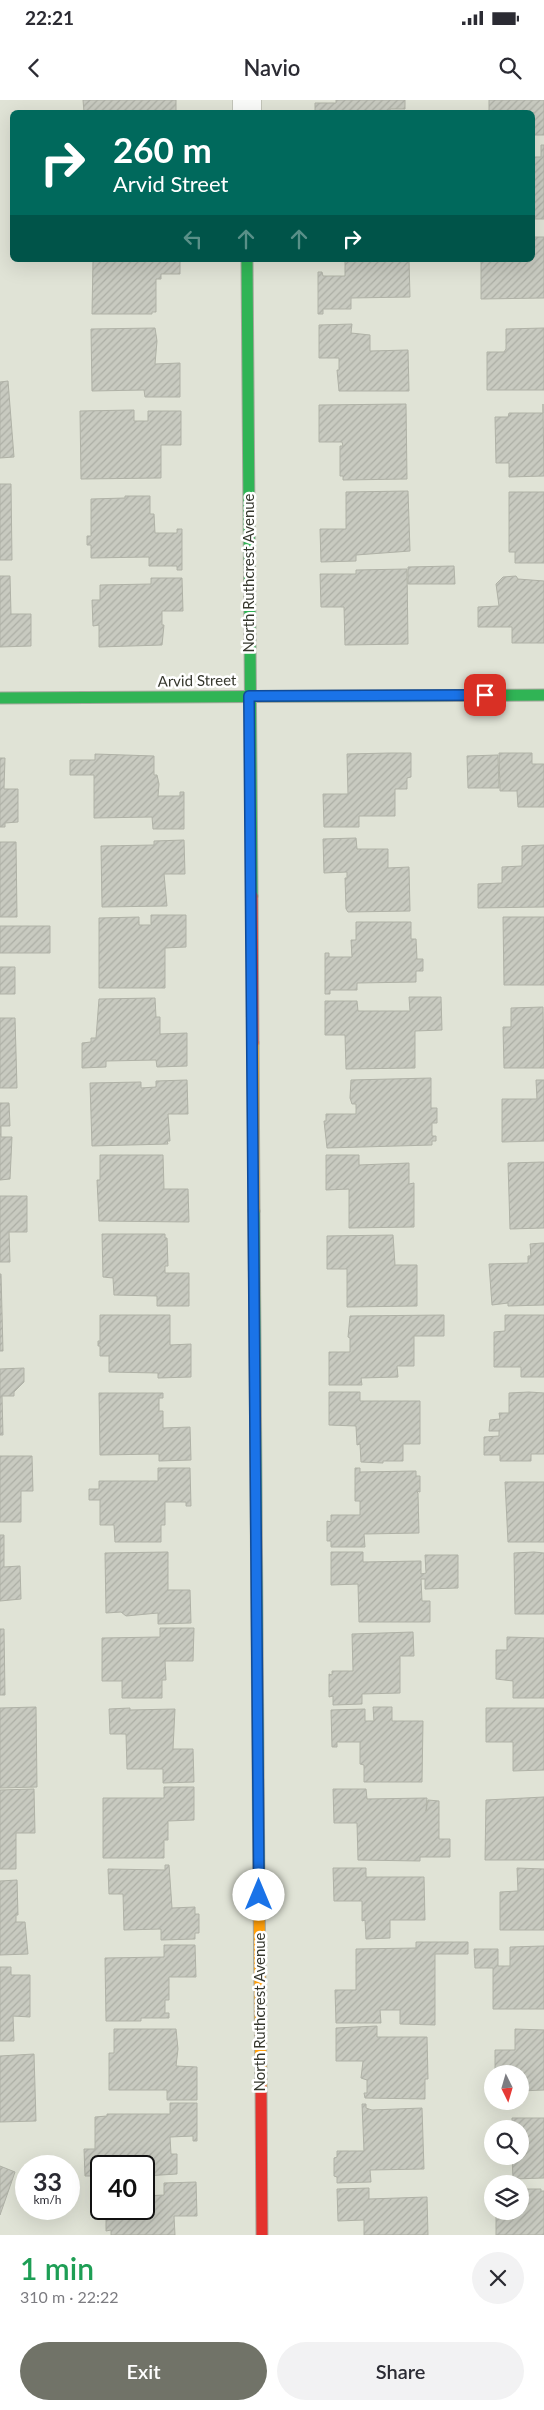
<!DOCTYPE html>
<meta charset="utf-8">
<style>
:root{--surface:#fff;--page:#f2f2f3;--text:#2b2b33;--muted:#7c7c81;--accent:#717368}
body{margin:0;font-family:Lato,sans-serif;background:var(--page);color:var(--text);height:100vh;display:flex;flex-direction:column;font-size:19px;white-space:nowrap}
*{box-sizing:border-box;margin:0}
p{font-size:16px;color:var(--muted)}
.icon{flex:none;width:28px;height:28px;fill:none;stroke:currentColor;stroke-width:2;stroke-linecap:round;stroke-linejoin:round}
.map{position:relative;height:2135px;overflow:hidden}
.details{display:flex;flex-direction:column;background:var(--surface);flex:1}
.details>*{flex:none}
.guide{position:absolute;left:10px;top:10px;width:525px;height:152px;border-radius:8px;box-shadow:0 5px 20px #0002;background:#00695c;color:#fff;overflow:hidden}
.needle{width:32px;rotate:175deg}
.buttons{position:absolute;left:484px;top:1965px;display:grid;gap:10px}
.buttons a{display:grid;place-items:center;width:45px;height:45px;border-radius:50%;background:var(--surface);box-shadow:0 5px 20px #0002;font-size:25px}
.speed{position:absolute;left:15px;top:2055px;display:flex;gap:10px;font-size:25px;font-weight:700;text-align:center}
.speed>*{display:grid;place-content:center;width:65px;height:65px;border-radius:50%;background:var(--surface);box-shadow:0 5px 20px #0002;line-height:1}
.speed small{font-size:12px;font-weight:400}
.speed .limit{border:2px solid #111;border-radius:8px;background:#fff;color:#111}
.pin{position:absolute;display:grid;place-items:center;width:42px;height:42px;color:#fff;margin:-21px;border-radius:10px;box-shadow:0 2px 8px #0006}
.me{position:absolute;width:55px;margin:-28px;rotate:0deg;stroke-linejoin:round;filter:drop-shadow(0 0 4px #0008)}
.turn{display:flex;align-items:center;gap:18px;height:105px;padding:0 20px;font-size:22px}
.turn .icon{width:65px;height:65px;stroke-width:2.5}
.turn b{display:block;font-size:35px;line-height:42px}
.lanes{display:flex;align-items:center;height:48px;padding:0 20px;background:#0003;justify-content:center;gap:25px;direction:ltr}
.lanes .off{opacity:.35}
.round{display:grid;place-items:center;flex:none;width:52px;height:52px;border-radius:26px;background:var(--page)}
.overview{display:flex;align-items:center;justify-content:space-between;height:85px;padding:0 20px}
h1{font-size:30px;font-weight:600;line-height:38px;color:#1e9e55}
.primary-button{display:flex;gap:10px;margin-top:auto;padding:10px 20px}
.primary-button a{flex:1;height:58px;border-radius:30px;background:var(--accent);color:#fff;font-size:20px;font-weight:600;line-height:58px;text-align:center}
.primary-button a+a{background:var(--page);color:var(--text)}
.status{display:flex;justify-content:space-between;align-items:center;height:35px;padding:0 25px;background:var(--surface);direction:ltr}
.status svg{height:14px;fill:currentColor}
header{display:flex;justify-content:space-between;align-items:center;height:65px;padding:0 20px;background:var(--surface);font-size:22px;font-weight:600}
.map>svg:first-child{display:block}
</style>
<div class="status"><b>22:21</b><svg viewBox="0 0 49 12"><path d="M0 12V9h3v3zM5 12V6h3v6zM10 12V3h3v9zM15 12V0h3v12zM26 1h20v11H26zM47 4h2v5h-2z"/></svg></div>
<header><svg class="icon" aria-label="back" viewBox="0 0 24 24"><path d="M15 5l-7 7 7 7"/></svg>Navio<svg class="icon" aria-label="search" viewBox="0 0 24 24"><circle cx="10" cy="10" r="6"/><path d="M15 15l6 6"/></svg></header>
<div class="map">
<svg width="544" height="2135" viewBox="0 0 544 2135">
<defs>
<pattern id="building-hatch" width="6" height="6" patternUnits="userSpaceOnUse" patternTransform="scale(1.25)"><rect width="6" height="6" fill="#c8cac0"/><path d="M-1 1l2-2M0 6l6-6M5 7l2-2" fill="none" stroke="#acaea5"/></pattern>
</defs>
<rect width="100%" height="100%" fill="#e0e3d6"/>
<!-- building -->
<path fill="url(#building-hatch)" stroke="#b0b2a7" d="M83,0h93v12h-92z
M336,0h69v9h-15v3h-75v-9h21z
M489,0h55v35h-12v-23h-43z
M541,45h3v74h-12v-62h9z
M532,137h12v61l-63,1v-39h51z
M93,160h87v14h-19v5h-5v33h-4v2h-60z
M345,160h79v1h-15l1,36 -59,1v11h-28v5h-5v-42h4l1,4h22z
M352,224l-1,9 19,2v16l38,-1 1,41h-70l-2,-21h2v-12h-20v-33z
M155,228l2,13 -2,23 25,-1v34h-35l-1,-7 -52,1 -1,-62z
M544,228v62h-57v-38h17l2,-3v-20z
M8,281l6,76 -14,1v-76z
M406,304l1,75 -64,1v-4h-3v-30h3l-1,-4h-23v-37z
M543,304l1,72 -35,1v-14h-13l-1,-46h13l1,-4h34z
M134,310v11h14v-10h33v34h-20v33l-80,1 -1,-68z
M0,384h11l1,76h-12z
M408,391l2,60 -54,4v6l-35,1 -1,-33h26v-37z
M509,392h35v71h-29v-11h-6z
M125,396h25v18h4l1,19h22v-4h5v41h-5v-4h-28v-9l-58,1v-13h-4v-9h4v-37l34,-1z
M454,466l1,18h-47v-17z
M407,469l1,75 -63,1 -1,-38h-23l-1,-33h36v-4z
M0,476h10l1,38h20v32l-31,1z
M516,476l2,3 26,2v62h-32v-16h-34v-20l21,-1 -3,-22 7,-7z
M151,478h31l1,33h-21v14h2l-2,20 -63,2v-22l-6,1 -1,-26h8v-15l51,-1z
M390,653h21v24l-4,1v11h-12v27h-36v11h-35l-1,-33h25l-1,-40z
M499,653h33v11h12v43h-26l-1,-16h-17z
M95,654l59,2v19h3l2,9 -1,12h22v-4h4v37h-31l-1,-12 -58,1v-43h-24v-15h25z
M498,655l1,33h-31l-1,-32z
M0,658h5l-1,31h14v33l-13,1v4h-5z
M356,738l1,11h31v19l21,-1 1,44 -62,1 -2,-3 -1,-31h2v-6l-23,1 -1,-34z
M184,740l1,34h-21l3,32 -65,1 -1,-61 53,-1v-4z
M0,742h16l1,75h-17z
M544,745v62l-66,1v-24l24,-1v-16l20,-1v-20z
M151,815h35v32l-21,1v40h-66v-70l40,-1v8h12z
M503,817h41v68h-40z
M356,822h55v17h5l1,20h6v12h-7v11l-59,1v7h-27v4h-5v-41h4v4h23l-1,-17h5z
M0,826h50v27h-50z
M0,867h15v27h-15z
M409,897h32l1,33 -27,1v37l-69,1 -1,-34h-20v-34h32l1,10h52z
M155,898l1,19h4v17l27,-1v33l-30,1 -1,-7 -50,1v6l-24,1v-25l9,-1v-4h5l3,-39z
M543,907l1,61h-40l-1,-41h8v-19z
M0,918h15l2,70h-17z
M431,978v30h6v15h-5v13h4v5h-4v4l-105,3 -3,-27h2v-7h30v-10h-4l-2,-6 1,-18z
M187,980l1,34h-20l2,27h-3l1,3 -76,2 -2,-63 51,-1v6l15,-1v-6z
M536,980h8v61l-42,1v-43h35z
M0,1003h9l1,23h-9v11h11l-2,42 -10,1z
M100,1055h63l1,34h24l1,33 -90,-1 -2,-41h3z
M326,1055h33v10l50,-2v21l5,-1v44l-65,1v-39l-23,1z
M544,1062v66l-34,1 -2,-66z
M0,1096h27v36h-18l1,30h-10z
M102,1134h63v4h2l1,28h-3v7h24v33h-32v-10l-43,-1 -1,-17 -10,-1z
M393,1135l2,30h22v41l-70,1v-38h-20v-33z
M542,1143h2v62l-36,1v-3l-16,2 -3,-41 39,-1v-7h3l-1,-12z
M0,1174h1l2,77h-3z
M100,1215h70v30l21,-1v33l-33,1v-5l-49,-1v-16h-9v-10h-2v-5h2z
M444,1215v21h-30v30h-17l1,11 -37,1 1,7h-33v-33h21v-14l-2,-1 2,-21z
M505,1215h39v62h-23v-10h-27v-35l11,-1z
M24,1268v14l-10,10v4h-12l1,39h-3v-66z
M329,1292h31v9h60v43h-17v17h-20v2l-22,-1 -1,-18 -3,1 -1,-19 -27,-1z
M529,1292l15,1v61h-13v7h-31v-6h-16v-18l15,-1v-5h-10l1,-11 10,-1 -1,-6h10v-20z
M99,1293h64v5h-4v13h4v17l27,-1 1,33 -32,1v-7l-59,1z
M0,1356h32l1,35h-12v31h-21z
M158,1368h32l1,38h-5v-4h-21v23h-4v17h-46l-1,-17h-14v-25h-11v-11h10v-8h59z
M355,1368h5v4l56,-1v5h4v16l-4,-1 2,2 1,40 -55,1 1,13h-34v-6h-4v-20l4,1v-7h29v-14h-5z
M505,1382h39v60h-36z
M0,1435h4v32l16,-1 1,33 -21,2z
M168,1452v38h22l1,33 -33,1v-11l-32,3 -5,-4 -15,1 -1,-60z
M331,1452h32v10l58,-1v13l5,-1 -1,-18h33v33l-33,1v-10h-4l1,22h8v21h-71l-1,-38 -27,1z
M534,1452l10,1v61h-29l-1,-61z
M160,1528h34l-1,33h-28l1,19h-4v18h-40v-17h-20v-43l58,-1z
M0,1529h4l1,66h-5z
M413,1532l1,24h-14v37l-38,1v10l-29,1v-9l-4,1v-23l3,1v-4h21l-1,-37z
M507,1537l37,1v60h-31v-17l-17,-2v-29h11z
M36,1607l1,80 -37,1v-80z
M373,1607h19v14h31l-1,61h-58v-17l-4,-1v-22h-23v5h-5l-1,-37 34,-1v12h9z
M130,1608v2l45,-1 -2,40h20l1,33 -31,1v-14h-36l-1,-35h-16l-1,-25z
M486,1608h58v62l-31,1v-29h-27z
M164,1687h30v33l-26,1v19h-4v18h-61v-60h61z
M34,1689l1,44h-19v36h-16v-79z
M333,1689h33l1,10 60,-1 -1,13 2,-11 11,1v38h11v18h-30v4l-62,-1 -1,-37h-23z
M544,1697v63h-59l1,-60z
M165,1765h4l3,43 23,-1v7h4v19h-4v6l-34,1v-11l-37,1 -1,-36h-14l-1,-25 57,1z
M333,1768h33v9h58l1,43h-35v18l-24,1 -1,-19 -3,1v-20h-28z
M517,1768l27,1v61h-44v-38l18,-1z
M17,1780l1,35h-2v7h9l3,32 -28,1v-74z
M416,1842h52v12h-33v71l-35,-1v-14h-20l1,13h-45l-1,-33h21v-41l60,-1z
M164,1845h31l1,32h-27v23h-4v13h4v5h-28v3h-35l-1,-63 59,-1z
M544,1846v63h-51v-41h-18l-1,-19h24v17h12v-19z
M0,1867h11v8h19v42l-17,-1 1,25h-14z
M377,1926v11h50l1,42h-3v20l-60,-1 -1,-5h3v-13l-6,-2 2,-17h-27v-33z
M114,1929h62l2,20 -2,17 21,1v33h-30v-10h-58v-37h5z
M515,1929l29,1v60l-24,1v-17h-25v-24h20z
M34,1954l2,67 -36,1v-66z
M170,2003h27v38h-4v-5l-23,1 1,17h6v20l-33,2v-10h-43v10h-16l-1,-27h11v-32l12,-1v-2h63z
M362,2004h4v4l6,2 50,-2 2,61 -54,1 1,12 -34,1v-6l-3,-1v-18l3,-1v-6h27z
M512,2018h32v60l-31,1 -1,-23h8v-27h-8z
M0,2066l15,6 -15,43z
M196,2082l1,34h-23l1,19h-64v-5l-5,1v-12h5v-10h33v-13l20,-1v-12z
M369,2088v11l58,-2 1,38h-64v-15l-26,1 -1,-32z
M520,2089h21v2h3v44h-48v-23h25z"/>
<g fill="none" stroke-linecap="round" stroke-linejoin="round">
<!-- street casing -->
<g stroke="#a5a79c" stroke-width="29">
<path id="street" d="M247,0v12"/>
</g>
<!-- fast casing -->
<g stroke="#a5a79c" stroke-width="13">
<path id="fast" d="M247,160l5,636
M0,598l544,-3
M254,1111l5,685"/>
</g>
<!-- slow casing -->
<g stroke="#a5a79c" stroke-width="13">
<path id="slow" d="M253,943l1,168
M259,1796l2,192"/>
</g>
<!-- jam casing -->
<g stroke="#a5a79c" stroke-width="13">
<path id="jam" d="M252,796l1,147
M261,1988l1,147"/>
</g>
<!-- street -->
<use href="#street" stroke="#fafbf9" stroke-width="28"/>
<!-- fast -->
<use href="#fast" stroke="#30b455" stroke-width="11"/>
<!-- slow -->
<use href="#slow" stroke="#ff9f0a" stroke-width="11"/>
<!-- jam -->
<use href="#jam" stroke="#e5322d" stroke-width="11"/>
</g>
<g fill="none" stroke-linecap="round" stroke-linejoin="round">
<!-- route casing -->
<g stroke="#114b97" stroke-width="12">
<path id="route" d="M259,1795l-10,-1199 236,-1"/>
</g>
<!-- route -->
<use href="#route" stroke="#1a73e8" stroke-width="9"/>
</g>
<g text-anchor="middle" stroke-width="5" stroke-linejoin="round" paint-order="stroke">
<!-- street labels -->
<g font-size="15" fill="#35372d" stroke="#fff">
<text transform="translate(249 473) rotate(-90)" y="5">North Ruthcrest Avenue</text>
<text transform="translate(197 581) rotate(-1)" y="5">Arvid Street</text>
<text transform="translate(260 1912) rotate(-90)" y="5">North Ruthcrest Avenue</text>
</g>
</g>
</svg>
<div class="buttons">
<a><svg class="needle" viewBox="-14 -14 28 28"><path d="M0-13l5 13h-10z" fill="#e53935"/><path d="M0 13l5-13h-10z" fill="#7c7c81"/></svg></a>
<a><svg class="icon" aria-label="search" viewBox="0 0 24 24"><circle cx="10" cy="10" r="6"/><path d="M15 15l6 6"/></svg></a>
<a><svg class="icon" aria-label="layers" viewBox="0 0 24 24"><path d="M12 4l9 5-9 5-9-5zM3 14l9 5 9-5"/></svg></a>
</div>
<div class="speed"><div>33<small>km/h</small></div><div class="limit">40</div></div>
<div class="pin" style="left:485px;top:595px;background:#d93025"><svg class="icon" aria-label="arrive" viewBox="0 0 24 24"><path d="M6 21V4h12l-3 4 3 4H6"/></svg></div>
<svg class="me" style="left:259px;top:1795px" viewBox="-20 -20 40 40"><circle r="19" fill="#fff"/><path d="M0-13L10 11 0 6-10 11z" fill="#1a73e8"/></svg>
<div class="guide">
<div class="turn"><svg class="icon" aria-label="right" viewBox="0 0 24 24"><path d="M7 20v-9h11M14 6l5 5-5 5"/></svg><div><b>260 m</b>Arvid Street</div></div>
<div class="lanes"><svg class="icon off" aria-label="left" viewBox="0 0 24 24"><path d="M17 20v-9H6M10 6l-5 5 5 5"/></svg><svg class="icon off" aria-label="ahead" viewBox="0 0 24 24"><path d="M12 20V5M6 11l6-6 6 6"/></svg><svg class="icon off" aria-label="ahead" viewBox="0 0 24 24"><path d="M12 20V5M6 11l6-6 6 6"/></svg><svg class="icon" aria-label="right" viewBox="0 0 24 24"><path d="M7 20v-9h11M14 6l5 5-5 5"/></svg></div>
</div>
</div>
<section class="details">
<div class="overview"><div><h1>1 min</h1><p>310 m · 22:22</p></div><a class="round"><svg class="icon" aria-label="close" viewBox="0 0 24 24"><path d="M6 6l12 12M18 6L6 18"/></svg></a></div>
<div class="primary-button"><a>Exit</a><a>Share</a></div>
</section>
